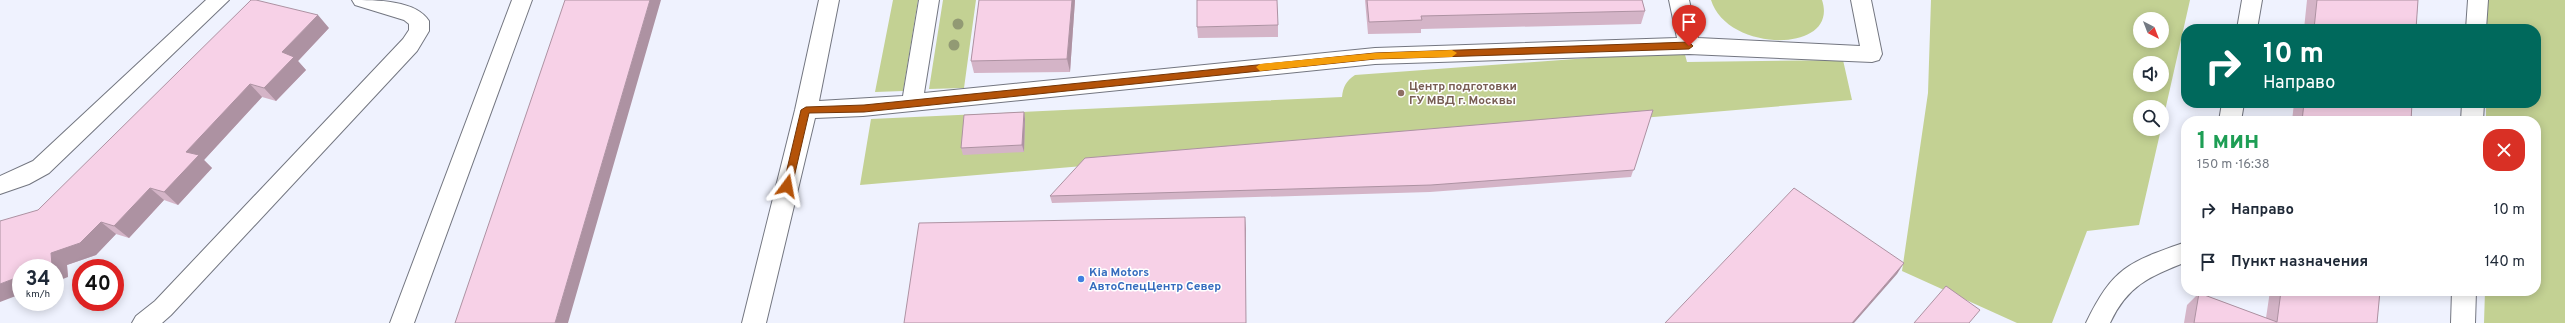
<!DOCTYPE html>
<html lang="ru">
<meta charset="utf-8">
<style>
:root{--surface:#fff;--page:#f6f6f7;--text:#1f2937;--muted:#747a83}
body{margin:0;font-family:Overpass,sans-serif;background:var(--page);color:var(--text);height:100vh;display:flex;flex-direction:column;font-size:15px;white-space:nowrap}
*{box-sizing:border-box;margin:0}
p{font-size:13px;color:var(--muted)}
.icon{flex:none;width:22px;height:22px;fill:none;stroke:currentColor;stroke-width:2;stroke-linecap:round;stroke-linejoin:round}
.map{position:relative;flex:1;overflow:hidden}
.sheet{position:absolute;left:2181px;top:116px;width:360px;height:180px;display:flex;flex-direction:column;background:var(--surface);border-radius:16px;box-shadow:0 2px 10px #0003}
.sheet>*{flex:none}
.banner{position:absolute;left:2181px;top:24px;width:360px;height:84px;border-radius:16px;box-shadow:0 2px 10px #0003;background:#00695c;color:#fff;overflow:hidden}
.needle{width:26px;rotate:138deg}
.tools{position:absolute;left:2133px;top:12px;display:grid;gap:8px}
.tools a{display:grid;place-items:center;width:36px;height:36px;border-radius:50%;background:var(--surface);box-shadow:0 2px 10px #0003;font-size:20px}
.speed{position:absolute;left:12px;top:259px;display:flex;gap:8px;font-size:20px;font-weight:700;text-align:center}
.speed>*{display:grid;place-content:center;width:52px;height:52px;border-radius:50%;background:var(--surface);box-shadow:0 2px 10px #0003;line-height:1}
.speed small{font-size:10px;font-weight:400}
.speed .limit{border:6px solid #d22;background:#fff;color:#111}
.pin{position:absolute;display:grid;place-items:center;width:34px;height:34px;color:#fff;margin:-41px -17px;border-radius:50% 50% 50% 0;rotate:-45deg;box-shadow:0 0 4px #0007}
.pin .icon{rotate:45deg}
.me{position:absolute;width:44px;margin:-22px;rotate:13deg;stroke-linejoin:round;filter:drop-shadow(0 0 3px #0008)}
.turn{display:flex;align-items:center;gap:14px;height:84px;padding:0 16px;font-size:18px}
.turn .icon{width:52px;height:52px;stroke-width:2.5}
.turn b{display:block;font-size:28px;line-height:34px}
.round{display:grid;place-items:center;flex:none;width:42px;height:42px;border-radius:16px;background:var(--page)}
.head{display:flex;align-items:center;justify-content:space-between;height:68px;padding:0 16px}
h1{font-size:24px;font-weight:700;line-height:30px;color:#1e9e55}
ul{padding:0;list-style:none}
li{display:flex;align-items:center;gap:12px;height:52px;padding:0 16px}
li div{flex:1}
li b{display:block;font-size:15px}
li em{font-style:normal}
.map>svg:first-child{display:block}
</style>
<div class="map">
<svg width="2565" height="323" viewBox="0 0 2565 323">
<rect width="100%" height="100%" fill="#eff2fe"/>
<!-- green -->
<path fill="#c3d193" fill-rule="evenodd" d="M893,0h25l-15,91 -28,1z
M943,0h33l-12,88 -35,1z
M1711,0h111c18,54 -95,53 -111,0z
M1931,0h259l-28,124v-17h-22v22h21l-22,96 -52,6 -35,92h-35l-115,-52 26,-178zM2140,19h22v22h-22zM2140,63h22v22h-22z
M2487,0h78v323h-81l1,-32h51v-170h-50v-18h50v-74h-50z
M1684,51l3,11 156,-2 9,40 -992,85 11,-66 471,-22c1,-10 4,-16 13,-22z"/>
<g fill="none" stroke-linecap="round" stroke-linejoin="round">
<!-- minor casing -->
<g stroke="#737680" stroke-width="2">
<path id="minor" d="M206,0h23l-180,173 -20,11 -29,10v-18l33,-15z
M352,0c24,0 64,0 77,21v10l-12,20 -246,264 -9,8h-30l4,-7 19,-15 248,-262 6,-9v-6l-5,-4 -49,-15z
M512,0h20l-118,323h-24z
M819,0h20l-20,101 84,-5 16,-96h20l-15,93 451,-45 302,-10 -8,-38h20l9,38 162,8 -9,-46h20l11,54 -3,6 -7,2 -183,-8 -314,10 -512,52 -48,2 -49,205h-24l53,-213z
M2242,0h20l-5,29h-20z
M2468,0h20l-2,29h-20z
M2222,103h22l-3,18h-22z
M2462,103h22l-1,18h-22z
M2186,242v20c-37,15 -58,23 -76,61h-24c27,-56 43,-61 100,-81z
M2452,291h24l-1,32h-24z"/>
</g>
<!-- minor -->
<use href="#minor" fill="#fff" fill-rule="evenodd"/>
</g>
<!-- trees -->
<g fill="#929a74">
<circle cx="958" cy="24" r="5.5"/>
<circle cx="954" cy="45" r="5.5"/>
</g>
<!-- wall -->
<path fill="#d4b4c7" d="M979,0h96l-5,72 -96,1 -3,-12z
M1365,0h277l3,11 -4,13 -220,5v4l-53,1z
M2307,0h111l-2,29h-112z
M1278,25v12l-80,1 -1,-11z
M329,28l-31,33 8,9 -30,31 -14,-4 -58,63 8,8 -34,37 -14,-5 -35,38 -13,-4 -20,21 -29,10 1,12 -30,-67z
M2294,103h118l-1,18h-119z
M1653,110l-22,67 -201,15 -378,11 -2,-7z
M1024,112l1,7 -1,33 -61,3 -2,-7z
M2270,291h110l-3,32h-193l3,-18 12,-12 67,25z"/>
<!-- shaded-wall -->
<path fill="#ad92a2" d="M650,0h11l-93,323h-13z
M1072,0h3l-5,72 -3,-13z
M318,15l11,13 -31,33 8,9 -30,31 -12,-13 18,-36z
M250,84l12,13 -58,63 8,8 -34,37 -14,-13 22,-40z
M1024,112l1,7 -1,33 -2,-7z
M150,188l14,12 -35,38 -15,-12z
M1245,217l1,12v94z
M101,222l15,12 -20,21 -29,10 1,12 -13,5v-14h-11l7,-15z
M1904,263l-7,11 -43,49h-2z
M21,276v18l-21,8v-18z"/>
<!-- building -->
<path fill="#f7d1e7" stroke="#ad92a2" d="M251,0h5l62,15 -36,37 12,5 -30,31 -14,-4 -64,68 13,3 -35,37 -14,-4 -36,38 -13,-4 -21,21 -29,10 1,12 -8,3h-23v8l-21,8v-63l38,-11z
M565,0h85l-95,323h-100z
M979,0h93l-5,59 -96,2z
M1197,0h80l1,25 -81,2z
M1367,0h275l3,11 -224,5 1,4 -53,2z
M2317,0h101l-2,29h-102z
M2304,103h108l-1,18h-109z
M1653,110l-19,60 -203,15 -381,11 35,-38z
M1024,112l-2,33 -61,3 3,-33z
M1794,188l110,75 -52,60h-187z
M1245,217l1,106h-342l15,-100z
M1946,286l34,24 -11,13h-55z
M2281,291h99l-3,32h-183l5,-30 78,29z"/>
<!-- route -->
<path fill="#b45309" stroke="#753606" d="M1689,42l4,4 -4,3 -314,10 -511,53 -55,1 -17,73 -5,4 -4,-4 18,-76 5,-3 58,-2 511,-52z"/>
<!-- slow -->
<path fill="#f59e0b" d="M1452,50l5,3 -5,4 -77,2 -115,12 -4,-4 4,-3 115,-11z"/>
<!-- markers -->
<circle fill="#8d6e63" stroke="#fff" stroke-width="1.5" cx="1401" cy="93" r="4"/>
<circle fill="#3f7fe0" stroke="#fff" stroke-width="1.5" cx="1081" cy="279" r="4"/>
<g text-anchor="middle" stroke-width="3" stroke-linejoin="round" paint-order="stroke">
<!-- education labels -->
<g font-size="12" font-weight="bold" fill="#785e54" stroke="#fff" text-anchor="start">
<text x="1409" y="90">Центр подготовки<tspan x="1409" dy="14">ГУ МВД г. Москвы</tspan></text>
</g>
<!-- shop labels -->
<g font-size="12" font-weight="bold" fill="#366cbe" stroke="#fff" text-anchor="start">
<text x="1089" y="276">Kia Motors<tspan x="1089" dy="14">АвтоСпецЦентр Север</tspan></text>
</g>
</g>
</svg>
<div class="tools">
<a><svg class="needle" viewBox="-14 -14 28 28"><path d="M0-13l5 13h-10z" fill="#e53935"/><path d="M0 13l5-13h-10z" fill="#747a83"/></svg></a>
<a><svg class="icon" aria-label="sound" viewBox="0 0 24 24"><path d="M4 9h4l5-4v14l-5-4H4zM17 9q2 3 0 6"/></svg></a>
<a><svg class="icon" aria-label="search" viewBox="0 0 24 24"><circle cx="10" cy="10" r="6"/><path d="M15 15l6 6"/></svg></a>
</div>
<div class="speed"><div>34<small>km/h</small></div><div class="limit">40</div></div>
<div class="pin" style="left:1689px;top:46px;background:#d93025"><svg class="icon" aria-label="arrive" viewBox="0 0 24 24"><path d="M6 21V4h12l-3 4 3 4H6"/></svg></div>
<svg class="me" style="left:787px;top:186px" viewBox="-20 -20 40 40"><path d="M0-17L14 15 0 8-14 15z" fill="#b45309" stroke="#fff" stroke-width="4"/></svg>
<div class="banner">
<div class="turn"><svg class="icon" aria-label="right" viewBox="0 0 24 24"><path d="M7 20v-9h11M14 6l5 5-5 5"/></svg><div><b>10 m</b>Направо</div></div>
</div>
<section class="sheet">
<div class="head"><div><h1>1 мин</h1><p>150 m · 16:38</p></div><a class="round" style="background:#d93025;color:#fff"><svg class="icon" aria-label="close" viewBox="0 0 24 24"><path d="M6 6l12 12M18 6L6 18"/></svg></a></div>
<ul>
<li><svg class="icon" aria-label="right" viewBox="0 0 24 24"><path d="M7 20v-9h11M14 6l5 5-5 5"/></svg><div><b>Направо</b></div><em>10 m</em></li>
<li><svg class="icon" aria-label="arrive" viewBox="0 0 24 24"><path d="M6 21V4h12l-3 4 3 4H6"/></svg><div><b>Пункт назначения</b></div><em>140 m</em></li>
</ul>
</section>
</div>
